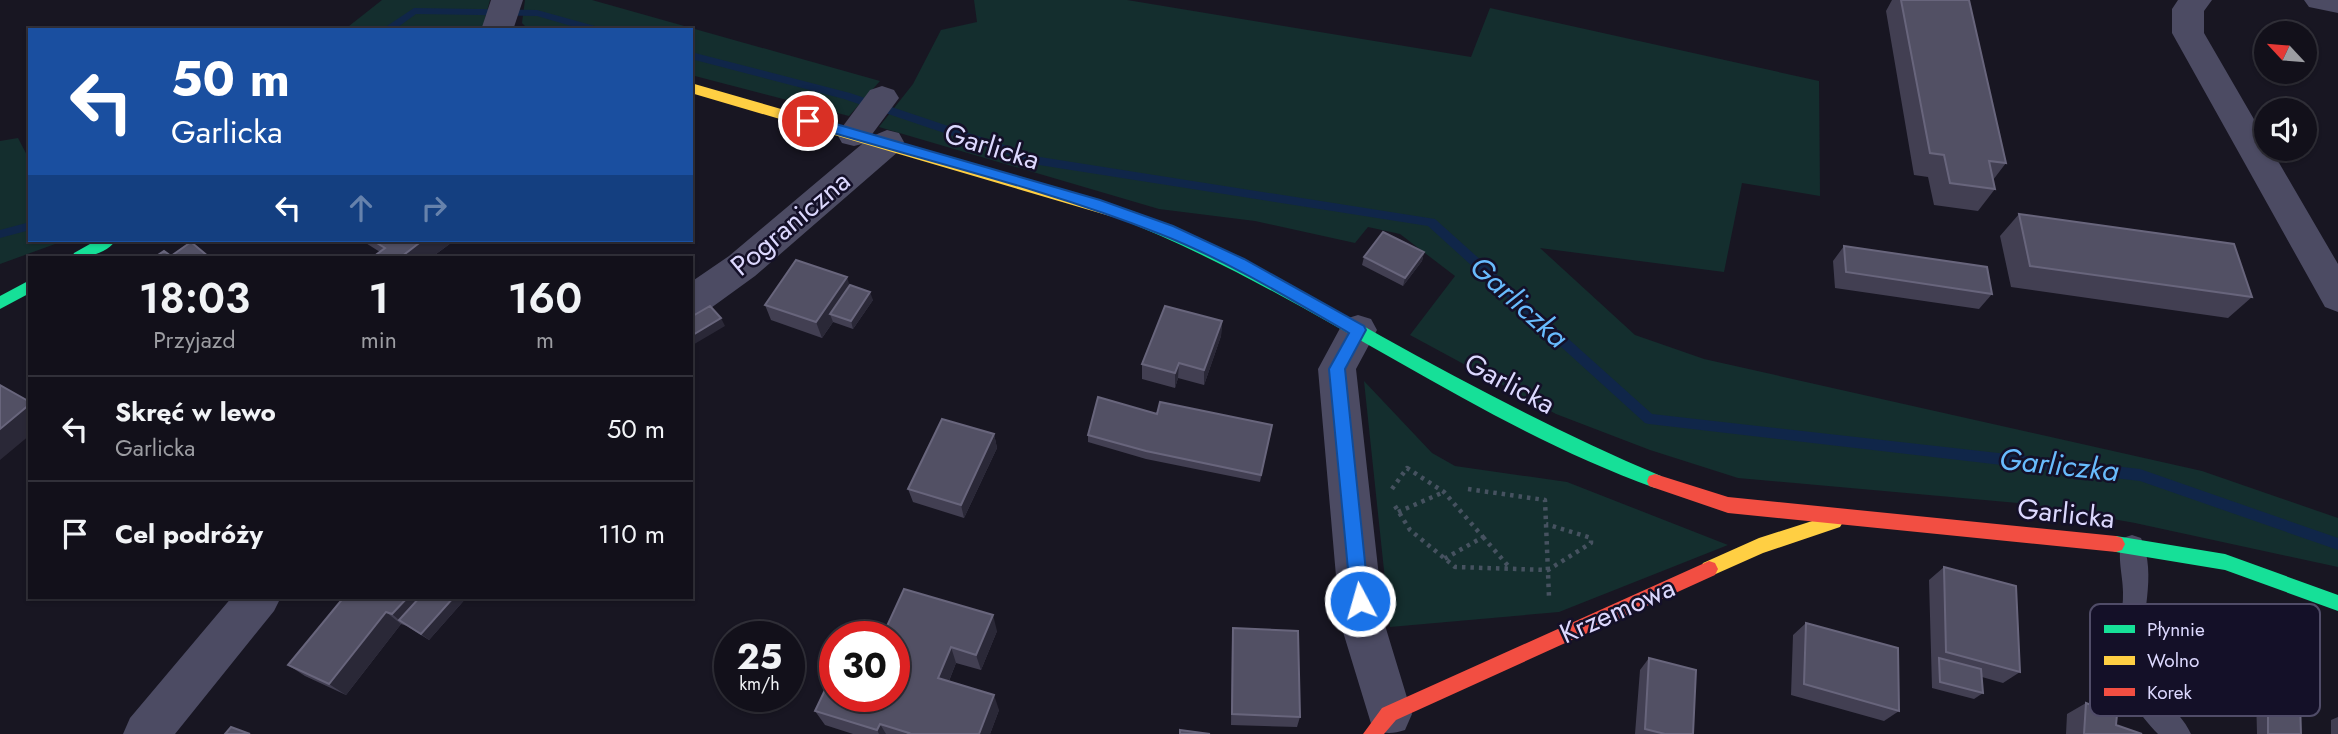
<!DOCTYPE html>
<html lang="pl">
<meta charset="utf-8">
<style>
:root{--surface:#12101a;--page:#1f1e27;--text:#f1f3f6;--muted:#9c9da2;--line:#313039}
body{margin:0;font-family:Jost,sans-serif;background:var(--page);color:var(--text);height:100vh;display:flex;flex-direction:column;font-size:26px;white-space:nowrap}
*{box-sizing:border-box;margin:0}
p{font-size:23px;color:var(--muted)}
.icon{flex:none;width:38px;height:38px;fill:none;stroke:currentColor;stroke-width:2;stroke-linecap:round;stroke-linejoin:round}
.map{position:relative;flex:1;overflow:hidden}
.sheet{position:absolute;left:28px;top:256px;width:665px;height:343px;display:flex;flex-direction:column;background:var(--surface);border-radius:0px;box-shadow:0 2px 5px #0004,0 0 0 2px var(--line)}
.sheet>*{flex:none}
.hud{position:absolute;left:28px;top:28px;width:665px;height:214px;border-radius:0px;box-shadow:0 2px 5px #0004,0 0 0 2px var(--line);background:#1a4fa0;color:#fff;overflow:hidden}
.needle{width:46px;rotate:296deg}
.controls{position:absolute;left:2254px;top:21px;display:grid;gap:14px}
.controls a{display:grid;place-items:center;width:63px;height:63px;border-radius:50%;background:var(--surface);box-shadow:0 2px 5px #0004,0 0 0 2px var(--line);font-size:35px}
.speed{position:absolute;left:714px;top:621px;display:flex;gap:14px;font-size:35px;font-weight:700;text-align:center}
.speed>*{display:grid;place-content:center;width:91px;height:91px;border-radius:50%;background:var(--surface);box-shadow:0 2px 5px #0004,0 0 0 2px var(--line);line-height:1}
.speed small{font-size:18px;font-weight:400}
.speed .limit{border:10px solid #d22;background:#fff;color:#111}
.pin{position:absolute;display:grid;place-items:center;width:60px;height:60px;color:#fff;margin:-30px;border:4px solid #fff;border-radius:50%;box-shadow:0 2px 7px #0007}
.me{position:absolute;width:77px;margin:-38px;rotate:354deg;stroke-linejoin:round;filter:drop-shadow(0 0 5px #0008)}
.turn{display:flex;align-items:center;gap:24px;height:147px;padding:0 28px;font-size:32px}
.turn .icon{width:91px;height:91px;stroke-width:2.5}
.turn b{display:block;font-size:49px;line-height:60px}
.lanes{display:flex;align-items:center;height:66px;padding:0 28px;background:#0003;justify-content:center;gap:35px;direction:ltr}
.lanes .off{opacity:.35}
.eta{display:flex;justify-content:space-evenly;align-items:center;height:119px;text-align:center}
.eta b{font-size:42px;font-weight:600;line-height:49px}
ul{padding:0;list-style:none}
li{display:flex;align-items:center;gap:21px;height:105px;padding:0 28px;border-top:2px solid var(--line)}
li div{flex:1}
li b{display:block;font-size:26px}
li em{font-style:normal}
.map>svg:first-child{display:block}
</style>
<div class="map">
<svg width="2338" height="734" viewBox="0 0 2338 734">
<rect width="100%" height="100%" fill="#181622"/>
<!-- green -->
<path fill="#142e2e" d="M382,0h108l-8,30h-138z
M525,0h67l288,81 -31,35 -158,-41v-45h-162l-7,-7z
M974,0h153l344,57 19,-49 329,73 1,115 -78,-13 -18,89 -184,-24 95,87 69,24 498,112 136,47v49l-203,-44 -106,-19 -291,-26 -88,-28 -94,-36 -146,-79 45,-59 -55,-42 -32,-7 -13,16 -100,-22 -96,-12 -280,-82 34,-43 28,-54 36,-8z
M18,138l12,23v79h36l-66,24v-123z
M1364,381l68,72 23,13 112,16 161,63 -169,67 -169,15z"/>
<g fill="none" stroke-linecap="round" stroke-linejoin="round">
<!-- stream -->
<path fill="#102649" fill-rule="evenodd" d="M414,8l123,2 65,18 1,2h-18l-48,-14 -121,-2 -22,16h-13z
M691,52l159,41 190,64 395,62 217,195 488,55 198,69v12l-198,-69 -491,-57 -4,-1 -217,-197 -389,-61 -195,-66 -153,-40z
M30,222v8l-30,8v-8z"/>
<!-- path -->
<path stroke="#465260" stroke-width="4.5" stroke-dasharray="3.5 5" stroke-linecap="butt" d="M1392,489l15,-21 37,24 39,45 -39,22
M1468,489l77,11 4,97
M1395,506l15,24 45,37 93,3 43,-27v-5l-45,-14
M1398,512l46,-20
M1483,537l27,31"/>
<!-- lane -->
<path fill="#4c4b63" fill-rule="evenodd" d="M2132,535l9,3c17,38 -1,80 1,119 2,34 37,49 49,77h-33c-19,-20 -40,-47 -42,-76 -2,-21 8,-44 7,-66 0,-17 -7,-38 0,-54z"/>
<!-- street -->
<path fill="#4c4b63" fill-rule="evenodd" d="M491,0h32l-10,30h-32z
M2178,0h34l-8,11v22l62,107v9h5l67,115v48l-13,-5 -153,-274v-24z
M2304,0h34v13l-29,-6z
M882,86l12,4 5,8 -29,39 17,-7 12,3 5,9 -5,9 -144,125 -51,37 -13,4v-35l38,-26 133,-112 -8,2 -12,-3 -5,-9 33,-44z
M1358,315l13,4 6,11 -21,39 28,253 28,92 -7,16c-12,4 -20,4 -32,0l-33,-108 -22,-253 27,-50z
M232,597h49l-7,14 -99,123h-52l7,-16z"/>
<!-- fast -->
<path fill="#16e098" fill-rule="evenodd" d="M1120,207c92,30 178,82 261,129 92,51 183,99 280,140l2,5 -2,5 -6,2c-189,-68 -351,-198 -540,-271l-2,-4z
M97,240h19c-10,14 -27,17 -44,17l2,-4z
M30,280v13l-30,16v-13z
M2116,536l109,18 113,41v16l-113,-41 -109,-18 -6,-2 -3,-6 3,-6z"/>
<!-- slow -->
<path fill="#ffcf43" fill-rule="evenodd" d="M691,83l429,124 7,6 -7,6 -429,-126z
M1834,514l6,3 3,5 -3,5 -77,26 -54,24 -6,-2 -3,-6 3,-6 56,-25z"/>
<!-- jam -->
<path fill="#f24e42" fill-rule="evenodd" d="M1655,474l73,23 388,39 6,2 3,6 -3,6 -6,2 -388,-39 -79,-27 -2,-5 2,-5z
M1709,561l6,2 3,6 -3,6 -319,145 -12,14h-21l19,-26z"/>
</g>
<!-- wall -->
<path fill="#423f52" d="M1892,0h77l37,163 -13,17 2,9 -17,22 -44,-6 -6,-28 -14,-2 -28,-164z
M2019,214l233,83 -24,21 -217,-31 -11,-51z
M361,240h87l3,3 -19,14h-59l7,-5z
M1844,246l148,48 -13,15 -144,-21 -2,-27z
M1424,252l-2,9 -19,25 -41,-21 2,-8z
M850,285l23,15 -20,29 -20,-7 -11,16 -51,-18 -6,-15z
M1222,321l-1,15 -17,49 -26,-7 -3,10 -33,-9v-15z
M1157,414l115,11 -12,57 -114,-23 -58,-17v-7z
M994,434l3,14 -33,70 -51,-16 -5,-13z
M1944,567l76,105 -17,11 -21,-6 1,16 -9,6 -42,-11 -3,-108z
M344,597h123l-38,43 -22,-14 -6,-2 -55,71 -41,-19 -17,-11z
M1806,623l93,88 -15,10 -93,-26 2,-60z
M1233,628l67,89 -3,10 -66,-2 1,-85z
M997,631l-16,39 -25,-7 -7,18 50,29 -9,24h-137l-28,-9 -10,-14 20,-15 59,-59z
M1649,658l44,76h-58l5,-64z
M2268,690l33,44h-44l-1,-38z
M2086,703l30,22 26,9h-76l1,-20z
M2338,717v17h-7v-14z"/>
<!-- shaded-wall -->
<path fill="#2a2837" d="M423,240h25l3,3 -19,14h-31z
M1424,252l-2,9 -19,25 2,-8z
M847,277l5,16 -22,21 3,8 -11,16 -6,-16z
M870,292l3,8 -20,29 -2,-8z
M721,318l4,8 -34,20v-10z
M1222,321l-1,15 -17,49v-15z
M1179,363l-1,15 -3,10v-15z
M30,404v31l-30,25v-31z
M994,434l3,14 -33,70 -3,-13z
M408,597h25l-34,23 -7,-6z
M454,597h13l-38,43 -8,-6z
M386,612l15,12 -55,71 -17,-11z
M993,615l4,16 -16,39 -5,-15z
M951,647l5,16 -12,30 -6,-15z
M994,695l5,15 -9,24h-11z
M880,724l6,10h-7l-2,-4z"/>
<!-- building -->
<path fill="#525064" stroke="#68657c" stroke-width="2" d="M1901,0h68l37,163 -17,-2 6,28 -45,-6 -6,-28 -14,-2z
M2019,214l215,30 18,53 -222,-31z
M1383,232l41,20 -19,26 -41,-21z
M372,240h51l-22,17h-28l12,-9z
M191,242l18,15h-54l9,-6 7,5z
M1844,246l143,21 5,27 -146,-22z
M796,260l51,17 -31,45 -51,-17z
M850,285l20,7 -19,29 -21,-7z
M710,306l11,12 -30,18v-19z
M1165,306l57,15 -18,49 -25,-7 -4,10 -33,-9z
M0,385l30,17v2l-30,25z
M1098,397l59,17 3,-12 112,23 -11,50 -115,-24 -58,-16z
M942,419l52,15 -33,71 -53,-16z
M1944,567l72,19 4,86 -74,-20z
M904,589l89,26 -17,40 -25,-8 -13,31 56,17 -15,39h-71l1,-1 -29,-9 -3,6 -62,-19 20,-42v27h59v-59h-12z
M344,597h64l-16,17 -6,-2 -57,72 -41,-19z
M420,597h34l-33,37 -22,-14z
M1806,623l92,25 1,63 -95,-27z
M1233,628l65,3 2,86 -68,-3z
M1649,658l47,12 -3,64h-28l-20,-5z
M1939,658l42,11 2,24 -43,-11z
M2268,690l32,11 1,33h-33z
M2086,703l31,12 -1,10 26,9h-58z
M231,727l19,7h-25z
M1180,730l30,4h-30z"/>
<!-- route -->
<path fill="#1a73e8" stroke="#114b97" stroke-width="2" d="M808,116l292,84 73,26 71,33 120,67 2,4 -21,39 24,232 -3,6 -6,2 -7,-2 -2,-6 -22,-232 20,-36c-62,-36 -123,-73 -189,-99 -116,-46 -238,-74 -357,-110l-2,-3z"/>
<g text-anchor="middle" stroke-width="5" stroke-linejoin="round" paint-order="stroke">
<!-- street labels -->
<g font-size="28" fill="#dcd8fe" stroke="#141028">
<text transform="translate(992 146) rotate(17)" y="10">Garlicka</text>
<text transform="translate(790 223) rotate(-40)" y="10">Pograniczna</text>
<text transform="translate(1510 383) rotate(28)" y="10">Garlicka</text>
<text transform="translate(2066 513) rotate(6)" y="10">Garlicka</text>
<text transform="translate(1617 610) rotate(-24)" y="10">Krzemowa</text>
</g>
<!-- water labels -->
<g font-size="30" font-style="italic" fill="#68bbfd" stroke="#141028">
<text transform="translate(1519 302) rotate(42)" y="10">Garliczka</text>
<text transform="translate(2059 465) rotate(6)" y="10">Garliczka</text>
</g>
</g>
<!-- legend -->
<rect x="2090" y="604" width="230" height="112" rx="10" fill="#141028" stroke="#504c68" stroke-width="2"/>
<rect x="2104" y="625" width="31" height="8" fill="#16e098"/>
<rect x="2104" y="656" width="31" height="9" fill="#ffcf43"/>
<rect x="2104" y="688" width="31" height="8" fill="#f24e42"/>
<g font-size="19" fill="#dcd8fe">
<text x="2147" y="636">Płynnie</text>
<text x="2147" y="667">Wolno</text>
<text x="2147" y="699">Korek</text>
</g>
</svg>
<div class="controls">
<a><svg class="needle" viewBox="-14 -14 28 28"><path d="M0-13l5 13h-10z" fill="#e53935"/><path d="M0 13l5-13h-10z" fill="#9c9da2"/></svg></a>
<a><svg class="icon" aria-label="sound" viewBox="0 0 24 24"><path d="M4 9h4l5-4v14l-5-4H4zM17 9q2 3 0 6"/></svg></a>
</div>
<div class="speed"><div>25<small>km/h</small></div><div class="limit">30</div></div>
<div class="pin" style="left:808px;top:121px;background:#d93025"><svg class="icon" aria-label="arrive" viewBox="0 0 24 24"><path d="M6 21V4h12l-3 4 3 4H6"/></svg></div>
<svg class="me" style="left:1360px;top:601px" viewBox="-20 -20 40 40"><circle r="17" fill="#1a73e8" stroke="#fff" stroke-width="3"/><path d="M0-11L8 9 0 5-8 9z" fill="#fff"/></svg>
<div class="hud">
<div class="turn"><svg class="icon" aria-label="left" viewBox="0 0 24 24"><path d="M17 20v-9H6M10 6l-5 5 5 5"/></svg><div><b>50 m</b>Garlicka</div></div>
<div class="lanes"><svg class="icon" aria-label="left" viewBox="0 0 24 24"><path d="M17 20v-9H6M10 6l-5 5 5 5"/></svg><svg class="icon off" aria-label="ahead" viewBox="0 0 24 24"><path d="M12 20V5M6 11l6-6 6 6"/></svg><svg class="icon off" aria-label="right" viewBox="0 0 24 24"><path d="M7 20v-9h11M14 6l5 5-5 5"/></svg></div>
</div>
<section class="sheet">
<div class="eta">
<div><b>18:03</b><p>Przyjazd</p></div>
<div><b>1</b><p>min</p></div>
<div><b>160</b><p>m</p></div>
</div>
<ul>
<li><svg class="icon" aria-label="left" viewBox="0 0 24 24"><path d="M17 20v-9H6M10 6l-5 5 5 5"/></svg><div><b>Skręć w lewo</b><p>Garlicka</p></div><em>50 m</em></li>
<li><svg class="icon" aria-label="arrive" viewBox="0 0 24 24"><path d="M6 21V4h12l-3 4 3 4H6"/></svg><div><b>Cel podróży</b></div><em>110 m</em></li>
</ul>
</section>
</div>
